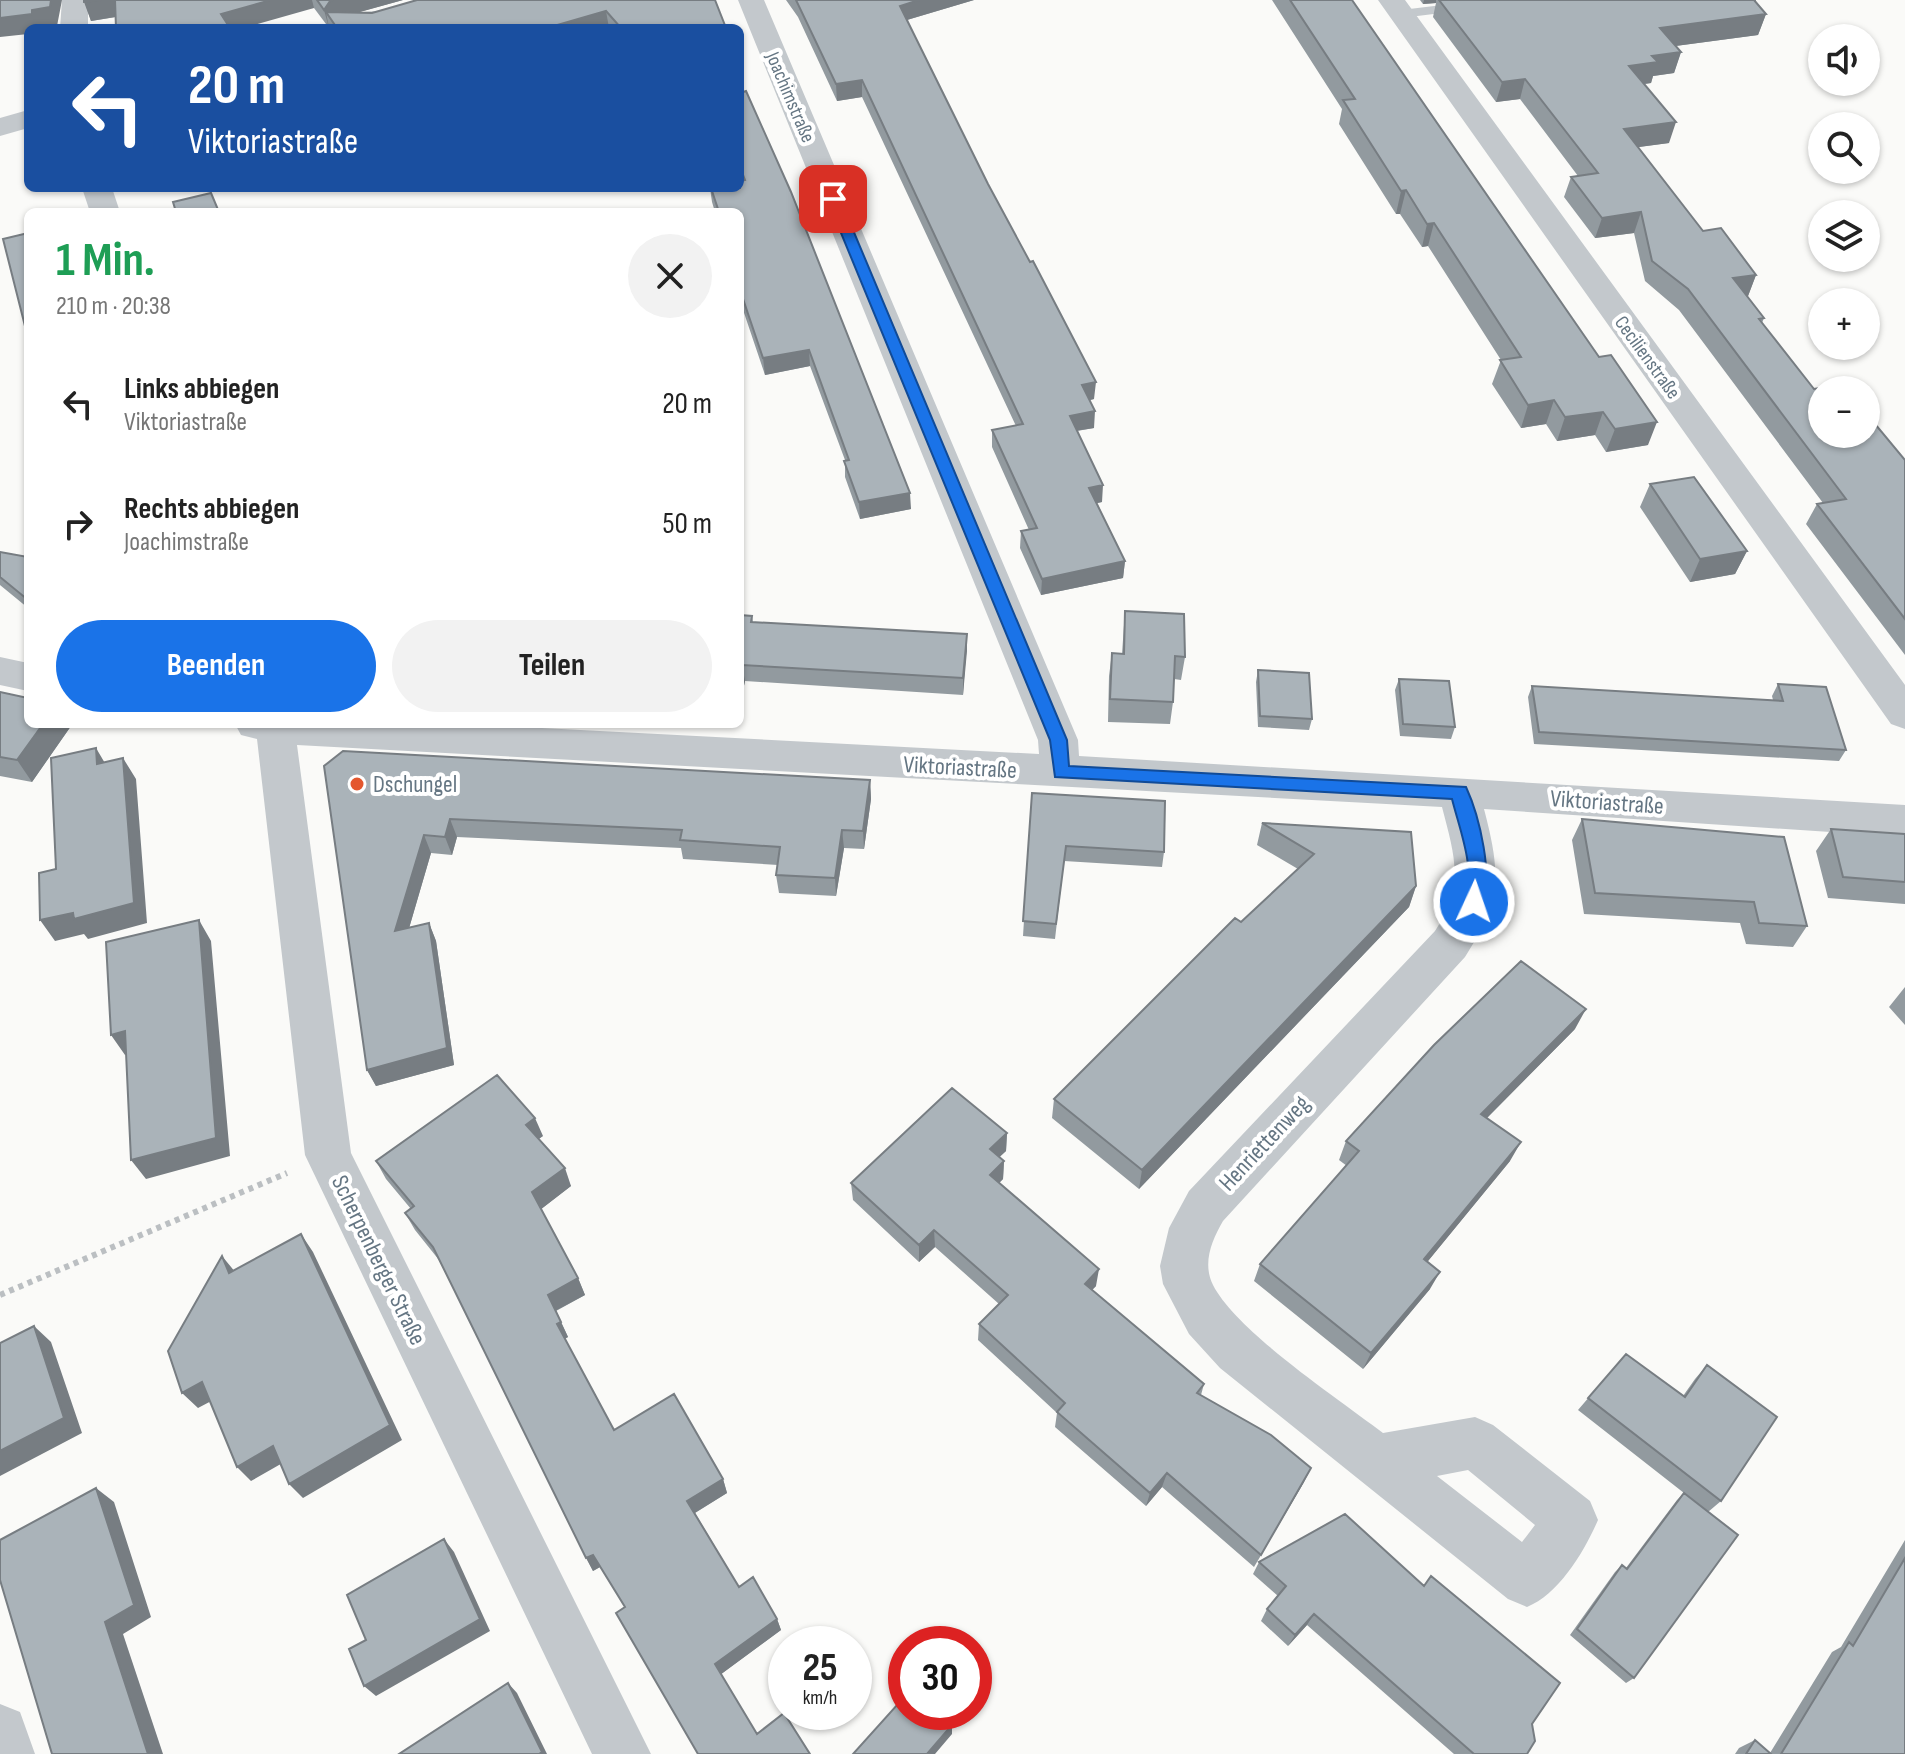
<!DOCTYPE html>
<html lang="de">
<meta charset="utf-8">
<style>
:root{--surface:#fff;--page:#f2f2f2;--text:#222;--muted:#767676;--accent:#1a73e8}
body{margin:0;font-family:"Sofia Sans Condensed",sans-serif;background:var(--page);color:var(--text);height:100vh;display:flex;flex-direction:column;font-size:30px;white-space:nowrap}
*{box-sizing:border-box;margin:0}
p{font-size:26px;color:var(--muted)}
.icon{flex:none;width:44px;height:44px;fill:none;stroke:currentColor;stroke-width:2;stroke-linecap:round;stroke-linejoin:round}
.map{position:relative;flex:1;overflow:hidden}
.side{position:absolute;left:24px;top:208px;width:720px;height:520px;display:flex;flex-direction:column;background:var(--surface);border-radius:12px;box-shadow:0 2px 6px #0004}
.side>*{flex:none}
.guide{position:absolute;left:24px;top:24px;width:720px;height:168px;border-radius:12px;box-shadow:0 2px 6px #0004;background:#1a4fa0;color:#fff;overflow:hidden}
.controls{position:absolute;left:1808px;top:24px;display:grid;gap:16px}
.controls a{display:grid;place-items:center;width:72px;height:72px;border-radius:50%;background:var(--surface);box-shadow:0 2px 6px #0004;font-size:40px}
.speed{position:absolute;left:768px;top:1626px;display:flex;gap:16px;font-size:40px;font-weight:700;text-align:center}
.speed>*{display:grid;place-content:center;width:104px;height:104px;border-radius:50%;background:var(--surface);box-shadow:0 2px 6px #0004;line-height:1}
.speed small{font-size:20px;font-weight:400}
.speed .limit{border:12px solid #d22;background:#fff;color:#111}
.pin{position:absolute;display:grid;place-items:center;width:68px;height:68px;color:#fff;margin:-34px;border-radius:16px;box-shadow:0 4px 12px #0006}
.me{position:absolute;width:88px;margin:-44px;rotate:3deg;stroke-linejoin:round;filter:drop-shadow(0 0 6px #0008)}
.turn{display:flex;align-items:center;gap:28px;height:168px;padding:0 32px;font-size:36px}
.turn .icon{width:104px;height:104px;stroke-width:2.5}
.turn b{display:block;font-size:56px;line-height:68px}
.round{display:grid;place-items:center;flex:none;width:84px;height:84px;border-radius:42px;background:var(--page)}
.overview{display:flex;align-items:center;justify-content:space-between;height:136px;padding:0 32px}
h1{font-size:48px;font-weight:700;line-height:60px;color:#1e9e55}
.action{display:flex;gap:16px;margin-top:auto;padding:16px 32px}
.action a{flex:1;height:92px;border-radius:48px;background:var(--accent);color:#fff;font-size:32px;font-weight:700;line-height:92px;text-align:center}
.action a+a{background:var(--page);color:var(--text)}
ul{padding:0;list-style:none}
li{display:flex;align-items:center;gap:24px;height:120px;padding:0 32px}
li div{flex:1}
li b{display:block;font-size:30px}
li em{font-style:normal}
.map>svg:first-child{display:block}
</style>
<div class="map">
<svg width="1905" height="1754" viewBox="0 0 1905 1754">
<rect width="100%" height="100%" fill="#fafaf8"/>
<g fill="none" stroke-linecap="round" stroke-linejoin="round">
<!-- path -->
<path stroke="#bbbfc2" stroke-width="6" stroke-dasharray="5 5" stroke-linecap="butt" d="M0,1295l287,-122"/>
<!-- service -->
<path fill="#c3c8cc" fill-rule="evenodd" d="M1484,0h37l-6,4 -114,14 -6,-4 6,-4z"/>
<!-- minor -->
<path fill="#c3c8cc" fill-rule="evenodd" d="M62,0h26v28h-28z
M738,0h26l314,740 1,16 826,49v32l-421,-28c17,65 18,91 -19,148l-242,264c-11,19 -21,42 -10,64 24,47 126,114 170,148l92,-16 18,8 97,76 8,19c-14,32 -39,74 -71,87l-19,-8 -288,-231 -31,-34 -26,-50 -3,-18 9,-38 20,-37 246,-260c30,-45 20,-74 7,-124l-1145,-62 54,408 300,601h-59l-287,-599 -48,-416 -16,-4 -6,-11h232l572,30 -1,-14zM1468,1470l67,55 -13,17 -85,-66z
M1378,0h27l500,685v44l-14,-5z
M28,110v18l-28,8v-18z
M82,188h30l8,24h-30z
M0,657l28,6v28l-28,-6z
M0,1704l20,8 15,42h-35z"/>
</g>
<!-- wall -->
<path fill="#929a9f" d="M84,0h319l-44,12 356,-12 11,28h-396v-1l-1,1 -15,-20 -198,9 -25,4z
M786,0h188l-67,20 187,379 -4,1 4,28 -17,3 25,71 -5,1 28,58 -2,17 -82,17 -21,-47 1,-17 8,-1 -37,-83v-17l24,-4 -154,-329 -25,4 -39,-84z
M1272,0h80l296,445 -42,7 -11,-17 -38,6 -11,-17 -25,4 -29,-44 9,-24 -73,-114 -6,1 -22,-33h-4l-57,-90 3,-15z
M1420,0h336l-1,2 11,12 -8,21 -83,11 6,6 -7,21 -21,3 -2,7 -7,1 25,59 -31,4 65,84 53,44 -8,21h-2l18,22 -2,5 52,66 91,71v195l-99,-131 11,-20 6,-1 -144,-193 -34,-29 -11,-48 -39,5 -31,-41 7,-20 7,-1 -58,-77 -24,3 -63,-85 3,-14 -13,1z
M740,93l171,416 -51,10 -15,-42v-17l-35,-94 -45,9 -25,-74v-89h-25l-3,-10 -2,-14 31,-7z
M1650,484l97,67 -12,23 -45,8 -50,-75z
M0,552l28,5v51l-28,-23z
M1125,611l60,46 -4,23 -7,-1 -1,23 -3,22 -62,-2 1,-46 3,-23 10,1z
M740,615l12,1 1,6 214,12 -4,61 -218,-14 -5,23z
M1258,670l54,49 -3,11 -51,-3 -2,-45z
M1399,679l56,48 -4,12 -51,-3 -5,-46z
M1778,684l68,66 -7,11 -305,-17 -6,-47 4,-11 241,14 -1,-4z
M0,692l28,32h42l1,2 -39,56 -32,-6z
M324,766l546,14 1,19 -7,50 -20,-1 -8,48 -57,-3 -3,-18 2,-10 -95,-6 -2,-11 -224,-11 -5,18 -21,-2 -22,75 20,-5 7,18 18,124 -78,21 -9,-16z
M1032,793l132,59 -2,15 -98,-6 -9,78 -32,-3z
M1582,819l225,107 -14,21 -47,-3 -6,-21 -156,-9 -12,-74z
M1262,823l154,63 -7,21 -270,282 -87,-71 2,-19 244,-230 -41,-24z
M1831,829l74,5v70l-77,-6 -12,-47z
M1905,987v38l-16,-18z
M1575,1029l-88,89 23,43 -83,101 3,27 -67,80 -109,-88 6,-17 87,-98 -8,-6 7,-19z
M1007,1133l-1,18 -7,6 5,4 -1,18 -4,4 97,103 -4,4 112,94 -3,11 103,87 -50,85 -92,-80 -16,19 -91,-79 2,-14 -79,-73 1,-16 20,-20 -64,-57 -16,15 -66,-62 -2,-17z
M543,1136l-5,3 33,47 -30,23 37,69 7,17 -29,16 12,26 -3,2 49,91 109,49 4,14 -32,20 44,74 38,32 4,11 -60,44 36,60 53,20h-112l-73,-147 -25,-40 -7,4 -154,-311 -24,-30 -10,-17 6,-4 -25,-30 -10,-18z
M1626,1354l57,42 12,-17 12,-14 14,136 -13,11 -74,166 -8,5 -56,-48 45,-63 7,-7 4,3 51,-68 7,-7 -106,-83z
M1905,1540v214h-170l4,-6 16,-8 15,13 62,-101 9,-5z
M1259,1562l273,162 -5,30h-73l-147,-129 -19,21 -27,-25 6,-12 11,-13 -25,-22z"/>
<!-- shaded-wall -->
<path fill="#777d82" d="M51,0h11l-5,26 -29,2v6l-28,3v-19l32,-8z
M101,0h14l6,16 -30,5 -7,-19z
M271,0h41l2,8 -71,20h-18l-4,-14z
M333,0h70l-68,19 -9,-7 3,16 -5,-18 6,-9z
M919,0h55l-74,22v-16z
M1424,0h12v3l-13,1z
M1752,0h4l-6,16 16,-2 -8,21 -105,14 7,-21z
M606,11l3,17h-62z
M1681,52l-7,21 -21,3 -2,7 -29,4 7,-21 23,-10z
M1525,79l-5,20 -24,3 6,-20z
M862,80v17l-25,4 -1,-17z
M1676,122l-7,21 -52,7 7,-21z
M1406,190l-6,24h-4l5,-23z
M1641,212l-7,21 -39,5 7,-20z
M1434,223l-6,23 -6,1 5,-23z
M1756,275l-8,21 -24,3 9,-21z
M809,350l1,16 -45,9 -2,-17z
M1096,382l-2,17 -13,3 1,-17z
M1554,400l-8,24 -25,4 7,-23z
M1095,411l-1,17 -26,4 2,-16z
M1603,412l-8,23 -38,6 8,-24z
M1657,422l-9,23 -42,7 9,-23z
M1103,485l-1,17 -14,3 1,-17z
M910,493l1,16 -51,10 -1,-17z
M1747,551l-12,23 -45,8 10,-23z
M1125,561l-2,17 -82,17 1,-16z
M967,634v17l-4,44v-17z
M742,665l3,16 -5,23v-28z
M43,724h27l1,2 -39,56 -15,-22z
M96,748l13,22 -12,-6z
M123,758l13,21 11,144 -59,16 -4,-5 -29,7 -15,-21z
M870,780l1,19 -7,50 -1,-18z
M450,819l7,18 -5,18 -7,-18z
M842,830l2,18 -8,48 -1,-18z
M424,835l7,18 -28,96 -8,-18z
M1416,886l-7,21 -270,282 3,-19z
M199,920l12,21 19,215 -84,23 -15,-19z
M429,923l7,18 18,124 -78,21 -9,-16z
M1586,1009l-11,20 -103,104 9,-19z
M125,1031l14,20 -14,4 -14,-20z
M535,1118l8,18 -10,7 -7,-18z
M1007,1133l-1,18 -17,16 1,-18z
M1521,1142l-11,19 -95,116 9,-18z
M1004,1161l-1,18 -14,14 1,-18z
M565,1168l6,18 -31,24 -8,-18z
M934,1230l1,17 -16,15v-17z
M301,1234l12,18 89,188 -99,58 -14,-14z
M222,1256l14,17h-7z
M1099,1269l-3,17 -14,14 3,-16z
M1440,1272l-10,17 -67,80 8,-16z
M578,1278l7,17 -30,16 -7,-16z
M561,1322l7,15 -4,2 -7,-15z
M34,1326l17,16 31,91 -82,43v-25z
M202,1382l15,16 -19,10 -16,-15z
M273,1446l13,15 -35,20 -14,-14z
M1311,1468l-7,14 -50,85 7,-12z
M1167,1473l-5,14 -16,19 4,-13z
M723,1479l4,14 -34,21 -6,-13z
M96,1488l18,14 37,115 -28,17 40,120h-15l-43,-132z
M444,1539l10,13 36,79 -114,65 -12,-10z
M593,1555l7,12 -7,4 -7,-13z
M1314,1614l-7,11 -19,21 7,-11z
M777,1619l4,11 -61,45 -5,-11z
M508,1683l9,10 30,61h-8z
M952,1725v9l-17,20h-8z"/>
<!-- building -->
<path fill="#aab3b9" stroke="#777d82" stroke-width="2" d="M0,0h51l-1,7 -18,3v4l-32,4z
M84,0h17l-17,2z
M115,0h156l-50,14 9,14h-114z
M317,0h16l-3,1 -6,9z
M417,0h298l11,28h-105l-15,-17 -59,17h-210l-11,-16 46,1z
M796,0h123l-19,6 88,178 42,78 3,-1 63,121 -14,3 13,26 -25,5 33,69 -14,3 36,73 -83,18 -21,-48 16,-3 -45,-98 31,-6 -161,-344 -26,4z
M1290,0h62l247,357 12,-2 46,67 -42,7 -12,-17 -38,5 -11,-17 -26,5 -28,-45 21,-3 -87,-134 -7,1 -21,-34 -5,1 -58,-91 12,-1z
M1439,0h315l12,14 -106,14 21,24 -29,4 6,6 -29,4 47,56 -52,7 79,102 18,-3 35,47 -23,3 31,40 -5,1 55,70 28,-5 5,6h-25v44h44v-21l39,47v159l-88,-115 29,-5 -158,-210 -36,-28 -11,-49 -39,6 -31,-41 27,-4 -73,-94 -23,3z
M746,91l45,101 119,301 -51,9 -15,-41 5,-1 -40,-110 -46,8 -23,-68v-78h-21l-8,-24h29v-7l5,-1 -5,-13v-74z
M211,193l8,19h-43l-3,-10z
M28,233v105l-25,-99z
M1694,477l53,74 -47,8 -50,-75z
M0,552l28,5v43l-28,-23z
M1125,611l59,3 1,43 -10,-1 -2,46 -63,-3 2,-46 12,1z
M740,615l12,1 -1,6 216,12 -4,44 -221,-13 -2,11z
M1258,670l51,3 3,46 -52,-3z
M1399,679l50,2 6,46 -52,-3z
M1778,684l48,3 20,63 -307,-18 -7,-46 251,15z
M0,692l28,6v26h15l-26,36 -17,-3z
M96,748l1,16 26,-6 11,145 -60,16 -1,-6 -33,7 -1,-47 17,-4 -5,-111z
M343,751l527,29 -7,51 -21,-1 -7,48 -59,-3 4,-28 -100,-7 2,-10 -232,-11 -5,18 -21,-2 -29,96 34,-8 18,125 -80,22 -43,-304z
M1032,793l133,8 -1,51 -98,-6 -10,78 -33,-3z
M1582,819l202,18 23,89 -48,-3 -5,-21 -159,-9z
M1262,823l149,9 5,54 -274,284 -88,-71 181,-181 6,4 73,-68z
M1831,829l74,5v48l-62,-5z
M199,920l17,218 -85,22 -6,-129 -14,4 -5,-93z
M1521,961l65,48 -105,105 40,28 -97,117 16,13 -69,81 -111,-89 99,-113 -13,-10 88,-96z
M497,1075l38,43 -9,7 39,43 -33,24 46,86 -30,17 13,27 -4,2 57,106 60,-36 49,85 -36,22 52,86 14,-10 24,42 -62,45 42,70 27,-21 26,41h-112l-82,-141 9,-6 -32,-52 -7,3 -153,-311 -28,-34 9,-7 -38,-45z
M952,1088l55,45 -17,16 14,12 -14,14 109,94 -14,15 119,100 -7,9 74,42 40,33 -50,87 -94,-82 -17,20 -93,-81 8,-9 -86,-79 29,-29 -74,-65 -15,15 -68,-62z
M301,1234l89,191 -101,59 -16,-38 -36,21 -35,-85 -20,11 -14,-42 54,-95 7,17z
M34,1326l30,92 -64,33v-108z
M1626,1354l59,43 22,-32 70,52 -56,84 -133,-103z
M96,1488l38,117 -29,17 43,132h-96l-52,-174v-40z
M1684,1493l54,42 -104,143 -57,-49 45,-64 5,4z
M1345,1514l79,72 7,-10 129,107 -28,41 3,17 -8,13h-53l-160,-140 -19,21 -28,-26 19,-23 -27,-24z
M444,1539l36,80 -116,67 -15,-37 17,-9 -19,-45z
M1905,1558v196h-124l68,-112 4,4z
M508,1683l34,69 -3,2h-140z
M906,1695v17h33l13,13 -25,29h-74z
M1755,1740l16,14h-25z"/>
<!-- route -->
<path fill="#1a73e8" stroke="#114b97" stroke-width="2" d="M833,195l7,4 227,541 2,26 397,21c13,28 29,92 15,121l-7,2 -9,-8c11,-33 -5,-71 -13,-103l-397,-22 -5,-37 -223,-541z"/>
<!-- markers -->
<circle fill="#e4572e" stroke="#fff" stroke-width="3" cx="357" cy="784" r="8"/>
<g text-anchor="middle" stroke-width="8" stroke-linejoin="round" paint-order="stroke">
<!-- far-street labels -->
<g font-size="20" fill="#657683" stroke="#fff">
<text transform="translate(791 97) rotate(67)" y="7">Joachimstraße</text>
<text transform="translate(1648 357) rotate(54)" y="7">Cecilienstraße</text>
</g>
<!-- street labels -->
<g font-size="24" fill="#657683" stroke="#fff">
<text transform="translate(960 767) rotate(3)" y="8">Viktoriastraße</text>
<text transform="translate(1607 802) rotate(4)" y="8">Viktoriastraße</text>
<text transform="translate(1264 1143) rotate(-47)" y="8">Henriettenweg</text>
<text transform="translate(379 1260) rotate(64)" y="8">Scherpenberger Straße</text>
</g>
<!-- poi labels -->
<g font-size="24" fill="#657683" stroke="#fff" text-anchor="start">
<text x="373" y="792">Dschungel</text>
</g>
</g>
</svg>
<div class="controls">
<a><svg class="icon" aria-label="sound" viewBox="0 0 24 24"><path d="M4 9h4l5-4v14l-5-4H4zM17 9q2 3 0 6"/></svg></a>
<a><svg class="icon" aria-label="search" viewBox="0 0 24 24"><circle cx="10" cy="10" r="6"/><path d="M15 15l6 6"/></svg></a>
<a><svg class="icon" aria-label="layers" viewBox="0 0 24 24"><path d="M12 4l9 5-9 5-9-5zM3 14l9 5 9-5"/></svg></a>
<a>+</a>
<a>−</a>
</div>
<div class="speed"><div>25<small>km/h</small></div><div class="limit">30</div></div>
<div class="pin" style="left:833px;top:199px;background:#d93025"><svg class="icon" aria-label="arrive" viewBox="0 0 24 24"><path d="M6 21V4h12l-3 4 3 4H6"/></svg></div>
<svg class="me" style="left:1474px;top:902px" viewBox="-20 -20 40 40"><circle r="17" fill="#1a73e8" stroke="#fff" stroke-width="3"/><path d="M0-11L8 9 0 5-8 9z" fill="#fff"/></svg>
<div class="guide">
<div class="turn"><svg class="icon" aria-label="left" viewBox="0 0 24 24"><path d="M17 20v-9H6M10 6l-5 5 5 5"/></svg><div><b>20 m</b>Viktoriastraße</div></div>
</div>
<section class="side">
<div class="overview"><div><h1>1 Min.</h1><p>210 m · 20:38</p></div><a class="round"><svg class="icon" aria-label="close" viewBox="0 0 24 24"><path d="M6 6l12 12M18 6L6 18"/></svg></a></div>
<ul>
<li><svg class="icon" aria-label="left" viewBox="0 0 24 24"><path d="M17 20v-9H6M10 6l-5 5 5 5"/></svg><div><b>Links abbiegen</b><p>Viktoriastraße</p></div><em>20 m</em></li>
<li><svg class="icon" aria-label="right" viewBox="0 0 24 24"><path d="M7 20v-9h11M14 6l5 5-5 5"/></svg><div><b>Rechts abbiegen</b><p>Joachimstraße</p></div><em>50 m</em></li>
</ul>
<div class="action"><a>Beenden</a><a>Teilen</a></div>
</section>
</div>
